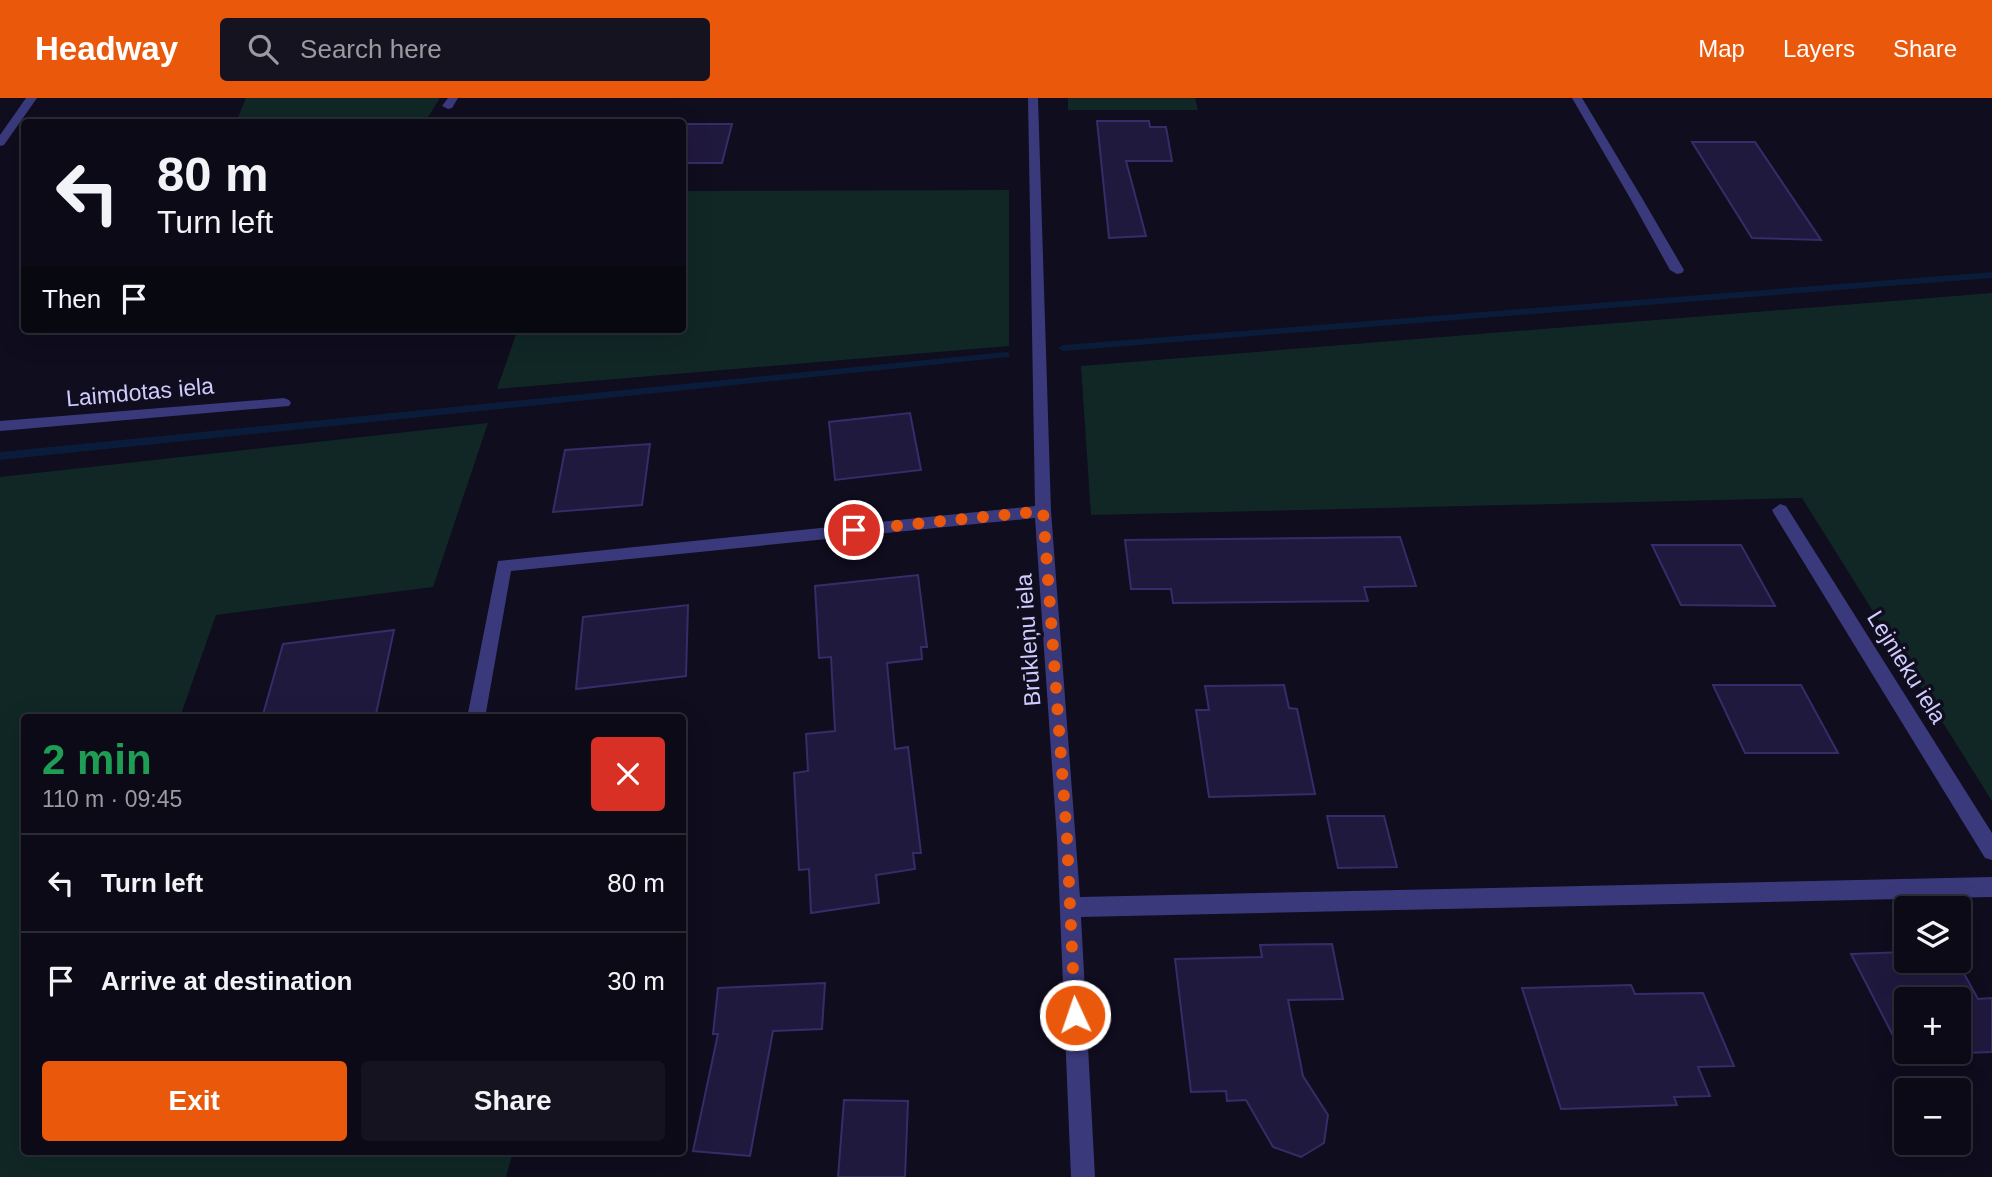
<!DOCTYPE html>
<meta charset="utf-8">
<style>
:root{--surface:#0b0a16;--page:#14131f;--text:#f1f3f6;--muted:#9a9aa1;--line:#2b2b35;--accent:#ea580c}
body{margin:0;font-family:Helvetica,sans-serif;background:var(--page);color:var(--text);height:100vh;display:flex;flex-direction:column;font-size:26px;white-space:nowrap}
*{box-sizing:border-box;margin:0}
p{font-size:23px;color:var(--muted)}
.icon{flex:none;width:38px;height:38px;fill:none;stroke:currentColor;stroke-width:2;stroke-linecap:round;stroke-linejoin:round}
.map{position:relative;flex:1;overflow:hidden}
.side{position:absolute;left:21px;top:616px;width:665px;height:441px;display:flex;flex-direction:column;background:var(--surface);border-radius:7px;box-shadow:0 7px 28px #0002,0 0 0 2px var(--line)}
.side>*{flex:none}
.hud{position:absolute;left:21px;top:21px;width:665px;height:214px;border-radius:7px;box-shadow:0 7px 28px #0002,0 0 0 2px var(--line);background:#0b0a16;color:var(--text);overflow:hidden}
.tools{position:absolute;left:1894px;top:798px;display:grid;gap:14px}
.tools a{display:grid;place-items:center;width:77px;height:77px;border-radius:7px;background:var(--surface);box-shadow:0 7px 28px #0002,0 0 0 2px var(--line);font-size:35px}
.pin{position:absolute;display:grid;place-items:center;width:60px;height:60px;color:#fff;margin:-30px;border:4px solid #fff;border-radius:50%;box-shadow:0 2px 7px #0007}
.me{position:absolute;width:77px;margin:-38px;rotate:357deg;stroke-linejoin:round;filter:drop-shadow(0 0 5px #0008)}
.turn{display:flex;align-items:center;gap:24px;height:147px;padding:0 21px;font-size:32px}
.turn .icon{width:91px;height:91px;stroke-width:2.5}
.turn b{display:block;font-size:49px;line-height:60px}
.then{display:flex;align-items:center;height:66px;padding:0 21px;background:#0003;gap:14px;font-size:26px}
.round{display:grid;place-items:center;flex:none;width:74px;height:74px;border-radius:7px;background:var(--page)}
.headline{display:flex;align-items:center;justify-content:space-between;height:119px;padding:0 21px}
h1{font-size:42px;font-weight:700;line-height:52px;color:#1e9e55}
.cta{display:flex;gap:14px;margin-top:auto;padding:14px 21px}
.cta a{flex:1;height:80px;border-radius:7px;background:var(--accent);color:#fff;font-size:28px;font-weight:700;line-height:80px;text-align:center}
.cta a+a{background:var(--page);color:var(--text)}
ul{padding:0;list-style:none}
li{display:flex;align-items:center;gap:21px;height:98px;padding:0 21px;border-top:2px solid var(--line)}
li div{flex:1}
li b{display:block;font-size:26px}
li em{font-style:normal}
header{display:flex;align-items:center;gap:42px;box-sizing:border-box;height:98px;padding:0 35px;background:var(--accent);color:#fff}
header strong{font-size:33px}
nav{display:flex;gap:38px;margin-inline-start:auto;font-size:24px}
.search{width:490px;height:63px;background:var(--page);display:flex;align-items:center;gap:18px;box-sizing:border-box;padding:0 24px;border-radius:7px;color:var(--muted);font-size:26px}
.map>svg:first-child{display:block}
</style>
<header>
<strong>Headway</strong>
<div class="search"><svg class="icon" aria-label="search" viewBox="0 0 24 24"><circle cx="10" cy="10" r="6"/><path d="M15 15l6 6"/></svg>Search here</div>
<nav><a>Map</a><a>Layers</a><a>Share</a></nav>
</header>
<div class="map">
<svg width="1992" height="1079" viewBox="0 0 1992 1079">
<rect width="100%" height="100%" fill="#0f0d1e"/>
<!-- green -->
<path fill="#102726" d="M246,0h194l-15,24h-189z
M1068,0h127l3,12h-130z
M1009,92v156l-512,43 21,-60h164l1,-138z
M1992,195v508l-190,-303 -711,17 -10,-149z
M488,325l-55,164 -217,28 -36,102 -156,1v434h489l-7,25h-506v-700z"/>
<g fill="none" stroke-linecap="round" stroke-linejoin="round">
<!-- stream -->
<path fill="#0a1c39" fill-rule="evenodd" d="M1992,174v6l-929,73 -5,-3 5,-3z
M1006,254l3,1v4l-1009,103v-8z"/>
</g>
<!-- building -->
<path fill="#20193e" stroke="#372c69" stroke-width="2" fill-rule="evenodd" d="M1097,23h52l1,6h16l6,34h-46l20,75 -37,2z
M682,26h50l-10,39h-40z
M1692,44h63l66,98 -69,-2z
M910,315l11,57 -86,10 -6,-58z
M650,346l-8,61 -89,7 12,-62z
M1400,439l16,49 -52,1 4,14 -195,2 -2,-14h-40l-6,-49z
M1652,447h89l34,61 -94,-1z
M918,477l9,72h-6l1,12 -35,4 8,86 13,-2 13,106h-8l2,16 -39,6 3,28 -68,10 -2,-44 -10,1 -5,-97 14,-2 -2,-37 29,-3 -4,-74 -12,1 -4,-72z
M688,507l-2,71 -110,13 7,-72z
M394,532l-18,84 -25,4h-89l21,-74z
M1284,587l5,23 8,1 18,85 -106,3 -13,-87h13l-4,-24z
M1713,587h88l37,68h-93z
M1327,718h57l13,51 -59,1z
M1332,846l11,55 -55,1 15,76 25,39 -4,28 -23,14 -28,-10 -27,-47 -19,1 -1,-10 -35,1 -16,-133 87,-2 -2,-12z
M1906,854v9h51l21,38 14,-1v54l-89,3 -52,-101zM1906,901h52v53h-52z
M825,885l-3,46 -49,2 -23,125 -57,-5 25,-117h-5l5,-46z
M1631,887l4,9 68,-1 31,73 -36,1 12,29 -36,1 3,8 -116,4 -39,-121z
M844,1002l64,1 -3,76h-67z"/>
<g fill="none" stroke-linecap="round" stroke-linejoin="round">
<!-- service -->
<path fill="#3a397b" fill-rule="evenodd" d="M448,0h10l-6,10 -4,1 -6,-3z
M1636,96l6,4 42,72 -2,3 -5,1 -7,-4 -40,-72z"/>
<!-- minor -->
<path fill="#3a397b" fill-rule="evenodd" d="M26,0h11l-33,47 -4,1v-11z
M1028,0h10l13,413 29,386 912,-20v20l-911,20 14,260h-24l-14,-338 -22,-321 -524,53 -26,147h-18l31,-157 537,-55z
M1572,0h10l60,100 -2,3 -10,-3z
M284,300l5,2 2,3 -2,3 -289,25v-10z
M1780,406l6,2 206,327v27l-7,-2 -211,-344 -2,-4z"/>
</g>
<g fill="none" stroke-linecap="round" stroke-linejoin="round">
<!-- route -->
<path stroke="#ea580c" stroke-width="12" stroke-dasharray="0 21.6" d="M854,432l189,-19 24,328 8,176"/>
</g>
<g text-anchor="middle" stroke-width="7" stroke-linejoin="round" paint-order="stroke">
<!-- street labels -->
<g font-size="23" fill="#d0cbfd" stroke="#0f0d1e">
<text transform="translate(140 294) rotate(-5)" y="8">Laimdotas iela</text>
<text transform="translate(1028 542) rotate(-94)" y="8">Brūkleņu iela</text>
<text transform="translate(1907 569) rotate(58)" y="8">Lejnieku iela</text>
</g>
</g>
</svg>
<div class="tools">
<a><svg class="icon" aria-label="layers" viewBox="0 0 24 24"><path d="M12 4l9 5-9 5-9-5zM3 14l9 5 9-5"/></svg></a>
<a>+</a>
<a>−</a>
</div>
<div class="pin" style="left:854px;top:432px;background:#d93025"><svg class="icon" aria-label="arrive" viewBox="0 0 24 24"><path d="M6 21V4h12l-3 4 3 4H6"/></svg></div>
<svg class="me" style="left:1075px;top:917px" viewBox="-20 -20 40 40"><circle r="17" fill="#ea580c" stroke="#fff" stroke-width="3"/><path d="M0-11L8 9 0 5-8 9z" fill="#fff"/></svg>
<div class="hud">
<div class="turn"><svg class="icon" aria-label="left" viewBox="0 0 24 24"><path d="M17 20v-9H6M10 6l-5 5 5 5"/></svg><div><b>80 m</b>Turn left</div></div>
<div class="then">Then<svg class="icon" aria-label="arrive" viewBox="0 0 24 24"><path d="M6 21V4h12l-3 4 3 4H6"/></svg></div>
</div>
<section class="side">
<div class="headline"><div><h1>2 min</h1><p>110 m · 09:45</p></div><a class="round" style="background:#d93025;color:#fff"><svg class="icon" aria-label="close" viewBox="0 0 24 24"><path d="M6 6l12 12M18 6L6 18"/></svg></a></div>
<ul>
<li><svg class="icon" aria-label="left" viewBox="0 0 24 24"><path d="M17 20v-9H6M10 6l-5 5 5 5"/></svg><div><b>Turn left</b></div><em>80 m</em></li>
<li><svg class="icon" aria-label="arrive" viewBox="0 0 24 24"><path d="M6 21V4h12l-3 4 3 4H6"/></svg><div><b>Arrive at destination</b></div><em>30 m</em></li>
</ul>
<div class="cta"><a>Exit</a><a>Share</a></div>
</section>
</div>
